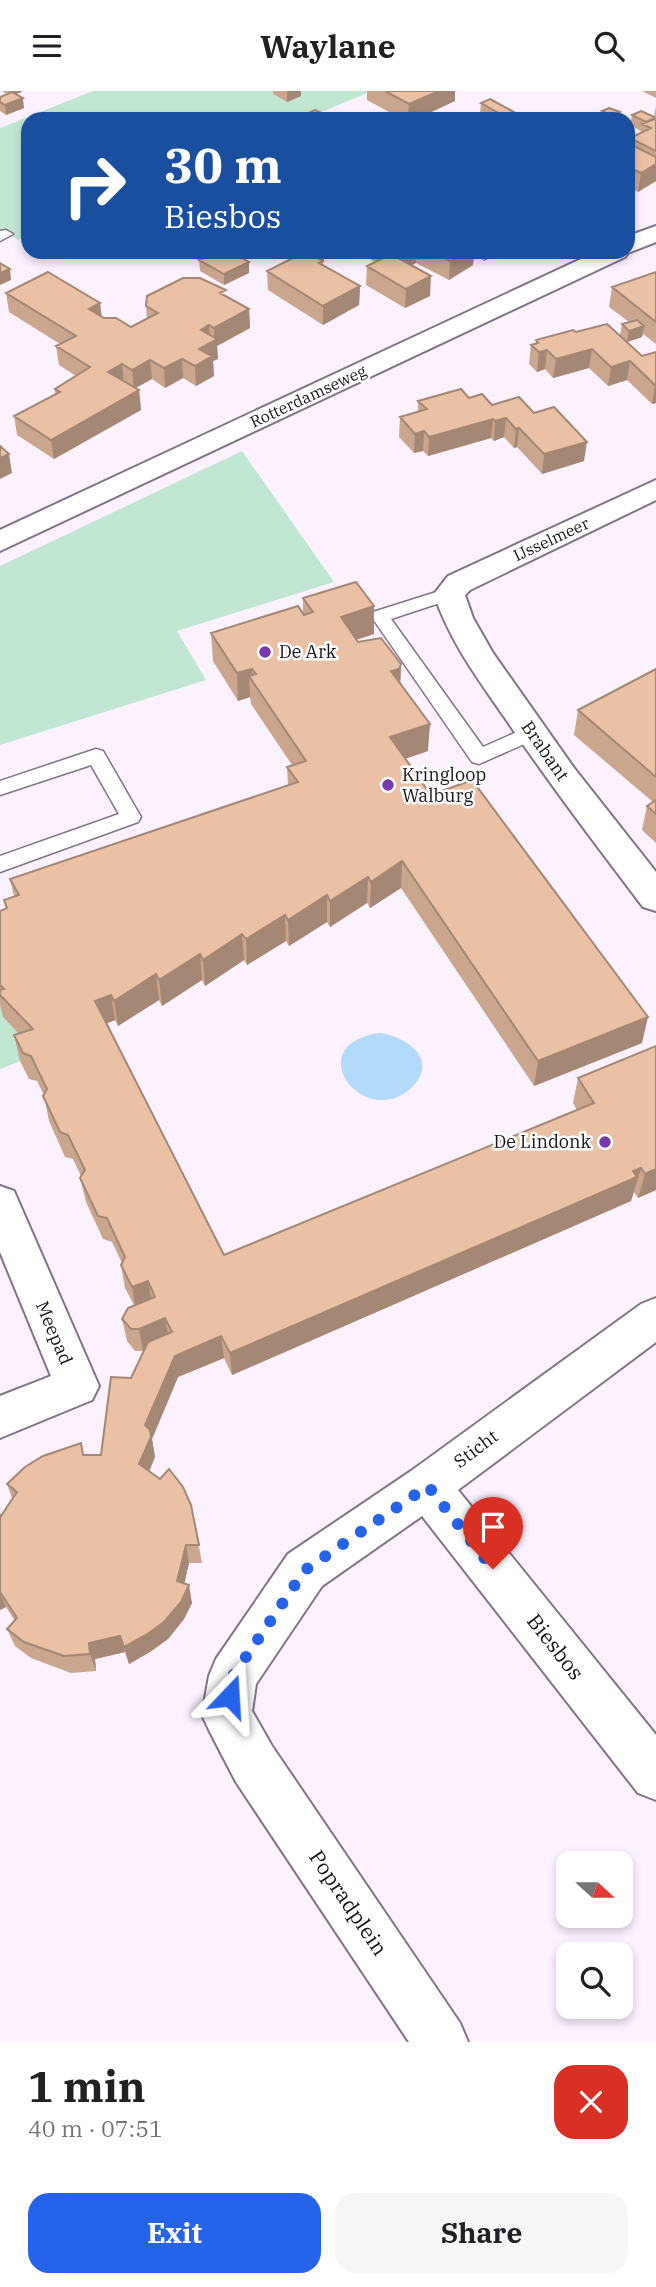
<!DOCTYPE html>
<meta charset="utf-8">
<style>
:root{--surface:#fff;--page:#f6f6f6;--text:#202124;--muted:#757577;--accent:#2563eb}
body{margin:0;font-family:"IBM Plex Serif",serif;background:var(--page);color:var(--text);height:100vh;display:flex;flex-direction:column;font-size:26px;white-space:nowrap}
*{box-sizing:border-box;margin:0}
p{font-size:23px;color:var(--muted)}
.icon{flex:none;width:38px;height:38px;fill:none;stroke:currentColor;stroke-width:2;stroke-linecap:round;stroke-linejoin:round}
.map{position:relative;height:1951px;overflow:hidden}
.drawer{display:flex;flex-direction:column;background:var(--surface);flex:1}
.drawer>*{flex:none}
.guide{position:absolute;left:21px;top:21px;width:614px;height:147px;border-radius:21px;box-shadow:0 4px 10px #0003;background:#1a4fa0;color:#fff;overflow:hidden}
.needle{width:46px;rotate:111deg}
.tools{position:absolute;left:556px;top:1760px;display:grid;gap:14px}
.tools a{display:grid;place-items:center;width:77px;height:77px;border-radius:14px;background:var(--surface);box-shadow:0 4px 10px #0003;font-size:35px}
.pin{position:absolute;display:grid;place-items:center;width:60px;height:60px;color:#fff;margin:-72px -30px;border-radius:50% 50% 50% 0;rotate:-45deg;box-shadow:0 0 7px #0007}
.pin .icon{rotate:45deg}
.me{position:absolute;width:77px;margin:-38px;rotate:20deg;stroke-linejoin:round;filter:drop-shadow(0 0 5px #0008)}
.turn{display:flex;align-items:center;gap:24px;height:147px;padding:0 28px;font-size:32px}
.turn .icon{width:91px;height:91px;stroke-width:2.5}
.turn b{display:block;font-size:49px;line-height:60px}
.round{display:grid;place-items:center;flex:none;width:74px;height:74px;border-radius:21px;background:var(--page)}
.overview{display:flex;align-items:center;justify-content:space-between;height:119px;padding:0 28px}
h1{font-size:42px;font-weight:800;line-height:52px}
.cta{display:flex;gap:14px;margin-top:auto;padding:14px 28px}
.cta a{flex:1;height:80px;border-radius:21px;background:var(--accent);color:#fff;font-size:28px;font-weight:800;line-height:80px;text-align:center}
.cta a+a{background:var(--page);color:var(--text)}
header{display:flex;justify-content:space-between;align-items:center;height:91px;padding:0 28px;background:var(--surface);font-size:32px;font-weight:800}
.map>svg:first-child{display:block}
</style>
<header><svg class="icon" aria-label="menu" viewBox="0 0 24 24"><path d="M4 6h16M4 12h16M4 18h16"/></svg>Waylane<svg class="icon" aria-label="search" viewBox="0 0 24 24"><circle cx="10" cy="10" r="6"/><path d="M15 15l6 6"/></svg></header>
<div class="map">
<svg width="656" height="1951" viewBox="0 0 656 1951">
<rect width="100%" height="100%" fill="#fcf1ff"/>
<!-- green -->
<path fill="#c1e7d3" d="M93,0h279l-67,28h-277v116l-10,5 -18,-11v-101z
M242,360l92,131 -157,49 29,49 -206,65v-179z
M0,913l4,14 35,36 -39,15z"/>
<!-- water -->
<path fill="#b2daf9" d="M379,942c29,3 62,29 31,56 -47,41 -111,-44 -31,-56z"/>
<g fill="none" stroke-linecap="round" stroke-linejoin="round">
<!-- service casing -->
<g stroke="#837387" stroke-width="3">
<path id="service" d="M6,139l7,4 -13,7v-10z
M449,497l9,6 -3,4 -64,21 92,128 50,-22 7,2 3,5 -3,5 -61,27 -7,-2 -101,-146 2,-4z
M96,658l7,2 35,61 3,5 -3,5 -138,50v-16l119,-42 -28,-49 -91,30v-14z"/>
</g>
<!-- minor casing -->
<g stroke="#837387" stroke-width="4">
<path id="minor" d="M656,389v20l-186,90 -5,5 8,23 20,35 81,115 82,104v39l-13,-4c-47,-62 -94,-124 -138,-189 -27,-39 -56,-78 -71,-124l14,-18z
M0,1095l14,5 85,195 -7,14 -92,38v-42l51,-20 -51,-124z
M656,1207v44l-198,148 198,245v65l-18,-7 -216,-277 -100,70 -66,98 -4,27 20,35 188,277 8,19h-59l-173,-260 -26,-50 -8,-17 7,-39 7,-17 72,-105 123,-83 230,-167z"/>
</g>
<!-- tertiary casing -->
<g stroke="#837387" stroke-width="4">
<path id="tertiary" d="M656,135v16l-28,11 -3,4 -625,294v-21l596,-278h32v-16z"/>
</g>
<!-- service -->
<use href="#service" fill="#fff" fill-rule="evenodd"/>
<!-- minor -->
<use href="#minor" fill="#fff" fill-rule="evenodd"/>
<!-- tertiary -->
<use href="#tertiary" fill="#fff" fill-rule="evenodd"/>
</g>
<!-- wall -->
<path fill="#caa68f" d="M2,0h19l-5,3 8,14 -18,7 -6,-4v-14l7,-3z
M273,0h28v5l-14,6 -14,-8z
M367,0h88v10l-39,18h-14l-35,-19z
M642,0h14v7z
M481,12l33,16h-25l-9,-5z
M656,15v75l-18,11 -10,-5v-44l1,1 1,-6 11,-5v-2l-11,-6 2,-10 22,2z
M602,20l18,1 -1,7h-18z
M306,23l27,5h-27z
M188,161h43l18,21 -25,12 -24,-14 -1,-11 2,-1z
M292,161h32l-1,14 37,20 -1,19 -36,20 -55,-35 -1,-19 28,-14 -3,-2z
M371,161h130l-17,9 -10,-6 -1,10 -24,15 -33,-17 -5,2 19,31 -25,12 -39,-23 1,-19 8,-4 -4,-2z
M656,181v72l-13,-10 -1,3 -15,5 -7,-7 2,-11 7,-2 -20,-15 3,-20z
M6,202l94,10 2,14 29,10 16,-8 -1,-13 81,-10 22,13 1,19 -33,18 1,13 -5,2 1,15 -18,10 -13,-8 -18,10 -13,-9 -17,9 4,2 2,20 -87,49 -37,-24 -3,-19 41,-22v-5l21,-13 -17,-11 -3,-19 4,-2 -51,-32z
M576,241l66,24 14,-4v51l-4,1 -25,-24 -19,6 -19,-18 -36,10 -8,-9 -8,3 -8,-8 2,-19 5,-1v-4z
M469,307l23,7 42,8 50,48 -42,13 -25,-27 -3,1 -10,-11 -10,4 -3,-3 -63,18 -5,-5 -9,2 -15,-16 1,-20 18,-5v-11z
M303,507l71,8v28l-18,6 2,2 43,22 -1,19 28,68 -23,8 26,36 211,248 -108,43 -133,-198 -31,20 -3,-5 -37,24 -3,-5 -38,24 -3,-5 -39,24 -3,-5 -39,26 -3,-6 -40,26 -3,-6 -41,26 -3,-6 -8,3 117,232 353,-145 -4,-7 5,-25 78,112 -18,8 -4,-6 -3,9 -399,174 -8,-17 -46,19 -26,62 3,18 -6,14 42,34 11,58h-13l-5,20 8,20 -8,16 -16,20 -18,13 -21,12 -4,-12 -30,7 1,12 -25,2 -40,-15 -16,-12 -8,-17 8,-8 -9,-14 -6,3v-95l1,1 11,-18 -5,-14 78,-29h16l30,-77 13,-27h-9l-8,-10 -5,-22 12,-14 -9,-17 -4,-23 1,-2 -10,-21 -9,-3 -17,-37 -6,-24 1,-2 -8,-17 -8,-2 -16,-36 -5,-26 -7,-14 -8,-2 -9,-18 -6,-26 5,-1 -16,-17 -3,-12v-94l6,-2 -2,-9 10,-4 -4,-17 278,-93 -1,-19 5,-2 -41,-61 -1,-7 -12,4 -25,-40 -2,-28 92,-20z
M656,578v174l-14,-13 5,-24 6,-4 -79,-67 4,-25z"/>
<!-- shaded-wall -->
<path fill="#a48774" d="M10,0h11l1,1 -12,4z
M288,0h13v5l-14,6v-10z
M439,0h16v10l-39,18h-8l1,-15z
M23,7l1,10 -18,7 -1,-10z
M514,21v7h-10v-3z
M620,21l-1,7h-6v-3z
M656,73v17l-18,11 3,-19z
M318,161h6v8l-13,6v-11z
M400,161h17l-1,11 -21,11 1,-20z
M465,161h9l-1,13 -24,15 1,-19z
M485,161h16l-17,9z
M249,171v11l-25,12v-11z
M10,178l1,11 -11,5v-12z
M431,185l-1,20 -25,12 1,-19z
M360,195l-1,19 -36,20v-19z
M100,212l2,20 -13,-14z
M249,218l1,19 -33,18 1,13 -5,2 1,15 -18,10 -1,-20 6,-36 8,-5 1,18 4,-2v-13z
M644,235l-2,11 -15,5 2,-11z
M592,258l-3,19 -36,10 3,-19z
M547,259l-2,19 -8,3 2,-20z
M182,268l1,19 -18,10 -1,-20z
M150,269l2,19 -18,10 -2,-19z
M630,270l-3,19 -19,6 3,-19z
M122,273l2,20 -16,-12z
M656,293v19l-4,1 3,-19z
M139,299l2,20 -87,49 -3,-19z
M506,327l-2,19 -10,4 1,-20z
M493,328l-2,19 -63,18 1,-19z
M519,337l-2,19 -3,1 2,-19z
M424,340l-1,20 -9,2 1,-19z
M587,351l-3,19 -42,13 2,-20z
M9,363l3,19 -12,6v-21z
M374,515v28l-34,11 1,-28z
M401,573l-1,28 -9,-21z
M252,578l1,13 -4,-6 1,21 -12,4 -1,-28z
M430,633l-2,27 -39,13 1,-27z
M402,770l-1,27 -31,20 1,-26z
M368,786l-1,26 -37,24v-26z
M327,804v27l-38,24 -1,-26z
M285,824l1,26 -39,24 -1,-26z
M242,843l2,26 -39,26 -2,-26z
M200,863l2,26 -40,26 -3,-26z
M156,883l3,26 -41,26 -4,-25z
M111,904l4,25 -15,6 -5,-25z
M648,926l-6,26 -108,43 4,-25z
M641,1077l-10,33 -399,174 -2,-22z
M656,1078v21l-18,8 7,-24z
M148,1190l4,22 -16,7 -4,-23z
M165,1227l4,22 -26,11 -4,-22z
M221,1245l3,22 -46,19 -26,62 3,18 -11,27 -5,-20 6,-39 30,-69z
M186,1454l3,18 -8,35 -4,-17z
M189,1494l3,18 -8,16 -16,20 -18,13 -21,12 -5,-17z
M0,1502l6,14 -6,3z
M120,1545l5,16 -30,7 1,12 -6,-17 -1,-11z"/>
<!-- building -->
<path fill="#ebc1a6" stroke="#a48774" stroke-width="2" d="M385,0h54l-30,13z
M12,1l11,6 -18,7 -5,-3v-5z
M490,8l24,13 -10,4 -23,-13z
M609,17l11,4 -7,4 -11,-5z
M315,19l18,9h-16l-11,-5z
M641,20l13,6v1l-8,4 -14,-7z
M654,28l2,1v31l-26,-13 21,-10 -9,-4z
M628,52l28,14v7l-15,9 -13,-6z
M206,161h25l18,10 -25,12 -25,-14 12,-5z
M305,161h2l16,9 -4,2 41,23 -37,20 -56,-35z
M433,161h32l-15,9z
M391,163l40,22 -25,13 -39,-23z
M0,172l10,6 -10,4z
M48,181l52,31 -11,6 15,9h12l15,9 27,-14 -12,-7 1,-10 36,-18h17l26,12 -6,3 29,16 -35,19 -5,-3 -8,5 16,9 -18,10 13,7 -17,10 -13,-7 -18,9 -14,-8 -18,10 -10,-6 -14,8 31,18 -88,50 -37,-24 46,-24 -5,-3 35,-22 -34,-21 20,-10 -70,-43z
M656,181v50l-44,-35z
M637,229l7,6 -15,5 -7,-7z
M607,233l35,32 14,-4v32l-1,1 -25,-24 -19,6 -19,-18 -36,10 -9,-9 -8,2 -8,-7 7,-2 -2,-3 37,-10 3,2z
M461,298l8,9 13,-4 10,11 27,-8 15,16 20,-6 33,35 -43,12 -25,-26 -3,1 -10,-11 -11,3 -2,-2 -64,18 -5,-6 -9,3 -15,-17 27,-8 -9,-8z
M0,355l9,8 -9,4z
M356,491l18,24 -33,11 17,25 23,-4 20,26 -2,5 -8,2 39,53 -40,13 41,58 41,-15 176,237 -110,44 -136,-200 -31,21 -3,-5 -38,24 -3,-6 -39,25 -3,-5 -39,24 -4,-5 -39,26 -3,-6 -41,26 -3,-6 -42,27 -3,-6 -16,6 129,254 370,-152 -16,-25 78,-32v123l-11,5 -4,-6 -8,3 4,6 -407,176 -9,-17 -46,20 -30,69 5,5 1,7 -12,27 21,15 9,-10 14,18 8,18 8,40h-13l-9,36 12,4 -8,17 -17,20 -18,13 -22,12 -4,-11 -31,7 1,11 -26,2 -40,-14 -17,-13 10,-11 -17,-26v-77l1,1 16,-24 -10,-8 18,-17 18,-11 38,-13 2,12h18l10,-78 20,1 17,-36 24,-10 -7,-14 -26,11h-8l-9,-10 6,-11 27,-11 -7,-16 -16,6 -11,-22 4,-8 -18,-39 -9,-2 -18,-38 5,-8 -17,-35 -8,-3 -17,-36 4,-7 -16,-33 -8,-3 -9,-18 19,-6 -33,-34v-5l4,-1 -4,-4v-74l7,-3 -3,-8 15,-5 -9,-16 288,-97 -11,-15 19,-6 -57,-85 7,-2 -4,-5 -15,4 -26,-40 87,-27 6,9 9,-3 -10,-14z
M656,578v108l-78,-67z
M656,709v14l-9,-8z"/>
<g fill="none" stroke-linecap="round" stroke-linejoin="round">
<!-- route -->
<path stroke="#2563eb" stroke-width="12" stroke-dasharray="0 21.6" d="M230,1605l3,-20 72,-106 123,-84 65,83"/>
</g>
<!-- markers -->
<g fill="#7939ad" stroke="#fff" stroke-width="2.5">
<circle cx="265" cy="561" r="7"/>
<circle cx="388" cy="694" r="7"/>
<circle cx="605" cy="1051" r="7"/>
</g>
<g text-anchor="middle" stroke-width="5" stroke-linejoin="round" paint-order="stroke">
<!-- far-street labels -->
<g font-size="16" fill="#19141b" stroke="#fff">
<text transform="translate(308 305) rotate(-25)" y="6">Rotterdamseweg</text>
<text transform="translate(551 448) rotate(-25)" y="6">IJsselmeer</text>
</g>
<!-- poi labels -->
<g font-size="18" fill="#19141b" stroke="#fff" text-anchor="start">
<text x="279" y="567">De Ark</text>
<text x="402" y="690">Kringloop<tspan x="402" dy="21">Walburg</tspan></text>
<text x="591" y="1057" text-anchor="end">De Lindonk</text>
</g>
<!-- street labels -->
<g font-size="18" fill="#19141b" stroke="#fff">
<text transform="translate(545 660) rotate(55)" y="6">Brabant</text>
<text transform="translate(54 1242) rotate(67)" y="6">Meepad</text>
<text transform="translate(476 1358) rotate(-37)" y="6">Sticht</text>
</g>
<!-- near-street labels -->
<g font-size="21" fill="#19141b" stroke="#fff">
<text transform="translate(555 1556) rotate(52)" y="7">Biesbos</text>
<text transform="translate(348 1812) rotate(56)" y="7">Popradplein</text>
</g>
</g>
</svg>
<div class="tools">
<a><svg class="needle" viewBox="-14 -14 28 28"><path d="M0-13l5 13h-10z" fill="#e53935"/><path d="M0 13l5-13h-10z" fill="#757577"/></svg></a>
<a><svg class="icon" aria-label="search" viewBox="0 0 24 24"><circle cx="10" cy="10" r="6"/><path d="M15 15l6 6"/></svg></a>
</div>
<div class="pin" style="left:493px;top:1478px;background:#d93025"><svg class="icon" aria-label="arrive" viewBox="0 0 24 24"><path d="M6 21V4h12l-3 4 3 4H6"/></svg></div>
<svg class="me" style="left:230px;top:1605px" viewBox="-20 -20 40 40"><path d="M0-17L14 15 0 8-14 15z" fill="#2563eb" stroke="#fff" stroke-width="4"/></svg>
<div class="guide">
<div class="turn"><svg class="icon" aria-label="right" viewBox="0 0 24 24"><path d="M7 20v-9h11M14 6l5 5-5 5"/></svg><div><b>30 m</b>Biesbos</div></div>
</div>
</div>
<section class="drawer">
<div class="overview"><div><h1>1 min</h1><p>40 m · 07:51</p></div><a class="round" style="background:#d93025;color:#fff"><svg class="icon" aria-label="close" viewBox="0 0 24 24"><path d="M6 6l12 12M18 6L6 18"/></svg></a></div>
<div class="cta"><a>Exit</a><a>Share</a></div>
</section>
